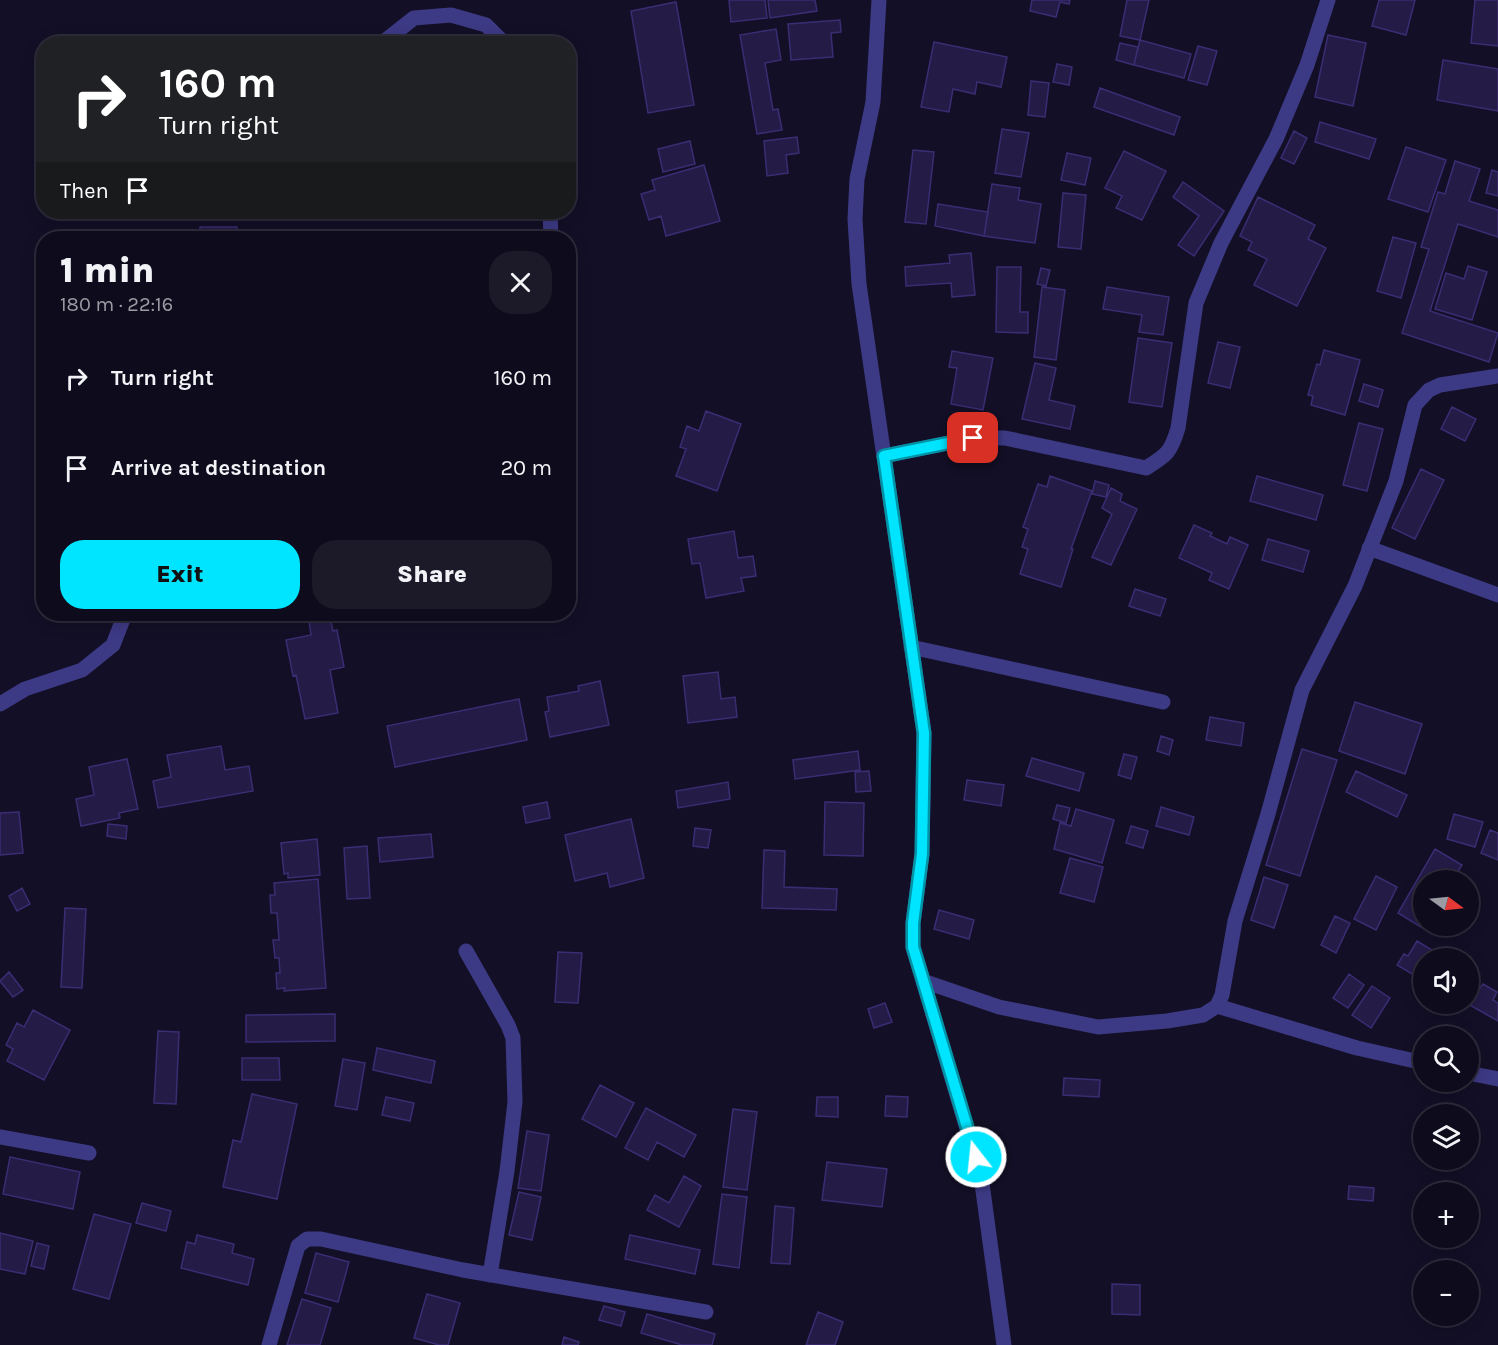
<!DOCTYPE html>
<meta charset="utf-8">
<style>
:root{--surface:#0e0b1c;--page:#1c1929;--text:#f1f3f6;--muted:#9b9ba3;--line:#2e2b3b;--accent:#00e5ff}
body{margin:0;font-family:Karla,sans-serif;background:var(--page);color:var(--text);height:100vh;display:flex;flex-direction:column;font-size:22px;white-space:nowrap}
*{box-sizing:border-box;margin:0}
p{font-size:20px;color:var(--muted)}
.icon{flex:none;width:33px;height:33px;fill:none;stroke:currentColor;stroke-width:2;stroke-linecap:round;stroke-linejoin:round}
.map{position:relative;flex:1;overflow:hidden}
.details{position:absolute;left:36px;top:231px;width:540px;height:390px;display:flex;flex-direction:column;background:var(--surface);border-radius:24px;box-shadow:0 3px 15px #0003,0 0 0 2px var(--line)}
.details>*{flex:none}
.top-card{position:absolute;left:36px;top:36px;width:540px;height:183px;border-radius:24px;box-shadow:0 3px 15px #0003,0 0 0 2px var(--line);background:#202124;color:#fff;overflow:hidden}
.needle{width:39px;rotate:105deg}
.tools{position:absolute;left:1413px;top:870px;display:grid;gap:12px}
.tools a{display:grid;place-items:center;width:66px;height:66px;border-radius:50%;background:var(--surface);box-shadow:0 3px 15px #0003,0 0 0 2px var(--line);font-size:30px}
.pin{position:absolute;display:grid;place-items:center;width:51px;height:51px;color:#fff;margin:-26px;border-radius:12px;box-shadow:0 3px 9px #0006}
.me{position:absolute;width:66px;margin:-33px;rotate:344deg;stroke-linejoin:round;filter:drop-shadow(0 0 4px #0008)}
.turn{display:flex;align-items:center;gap:21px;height:126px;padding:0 24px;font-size:27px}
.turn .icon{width:78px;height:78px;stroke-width:2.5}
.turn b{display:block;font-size:42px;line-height:51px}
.then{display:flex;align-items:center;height:57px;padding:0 24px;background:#0003;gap:12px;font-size:22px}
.round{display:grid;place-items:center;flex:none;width:63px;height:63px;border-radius:24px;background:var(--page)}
.headline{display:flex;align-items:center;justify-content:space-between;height:102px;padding:0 24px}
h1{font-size:36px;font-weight:800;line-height:45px}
.primary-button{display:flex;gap:12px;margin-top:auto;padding:12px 24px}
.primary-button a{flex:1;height:69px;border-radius:24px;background:var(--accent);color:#111;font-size:24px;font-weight:800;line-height:69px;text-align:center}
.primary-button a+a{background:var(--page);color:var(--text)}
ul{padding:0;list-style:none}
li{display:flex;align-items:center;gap:18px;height:90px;padding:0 24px}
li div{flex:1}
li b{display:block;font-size:22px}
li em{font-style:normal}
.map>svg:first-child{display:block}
</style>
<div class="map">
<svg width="1498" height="1345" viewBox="0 0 1498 1345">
<rect width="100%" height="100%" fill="#130f26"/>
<!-- building -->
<path fill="#241b47" stroke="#3b2d73" stroke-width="1.5" d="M729,0h36l2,18 -36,4z
M768,0h47l2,11 -47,7z
M1032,0h38l-1,4 -9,-2 -4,15 -26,-6z
M1127,0h22l-9,40 -20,-4z
M1379,0h36l-9,35 -34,-9z
M1475,0h23v46l-27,-3z
M676,2l18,103 -46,8 -17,-102z
M840,20l1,12 -10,1 2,24 -42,3 -3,-36z
M776,29l5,31 -16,3 8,47 5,-1 4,21 -25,4 -17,-99z
M1328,35l38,8 -13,63 -38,-9z
M1140,40l51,14 -7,24 -50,-13z
M934,42l73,15 -6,30 -24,-5 -2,12 -22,-5 -4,23 -28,-5z
M1120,43l18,4 -4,18 -18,-5z
M1198,46l19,5 -10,34 -19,-5z
M1443,60l55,9v42l-61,-11z
M1057,64l15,3 -3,18 -16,-3z
M1031,81l18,2 -4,34 -17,-2z
M1100,88l80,29 -6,18 -80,-28z
M1320,122l56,17 -7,20 -54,-17z
M1002,129l27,4 -8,44 -26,-4z
M1294,131l13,7 -13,26 -13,-6z
M797,137l2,16 -13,2 2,18 -21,3 -3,-35z
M690,141l5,23 -32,8 -5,-23z
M1406,147l40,13 -18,52 -40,-13z
M913,150l21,2 -8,72 -21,-2z
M1124,151l42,20 -24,49 -26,-12 6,-12 -17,-8z
M1067,153l24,5 -6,27 -24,-5z
M1455,161l25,8 -11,32 29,9v27l-40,-13 -28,87 68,22 -9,29 -87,-29 27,-84 -8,-2 17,-55 7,2z
M704,165l16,56 -54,15 -5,-20 -12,4 -8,-26 14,-4 -3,-10z
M1492,170l6,2v24l-12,-3z
M1183,182l41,29 -30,45 -16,-11 21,-29 -26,-19z
M992,184l28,4 -2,12 23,4 -6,39 -51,-7z
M1063,193l23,2 -5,54 -23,-2z
M1258,197l57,28 -7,14 18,9 -29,58 -43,-21 13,-26 -19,-9 4,-8 -12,-6z
M938,204l50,8 -4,24 -49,-10z
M457,212h41v3l-40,3z
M200,227h37v11h-37z
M1393,237l23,6 -15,55 -24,-7z
M971,253l4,42 -23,2 -1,-14 -45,3 -1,-19 45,-4 -1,-8z
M1468,266l19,6 -15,48 -37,-11 11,-36 18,6z
M997,267h24l-1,45h8v21l-32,-1z
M1041,268l9,2 -4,16 -9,-2z
M1042,287l23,3 -9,70 -22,-3z
M1107,287l62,10 -6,38 -24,-3 3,-17 -39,-6z
M1138,338l34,5 -10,64 -33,-5z
M1218,342l22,5 -10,41 -22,-5z
M1324,350l36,10 -15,55 -34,-10 2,-9 -5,-1 9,-31 3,1z
M952,351l41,7 -10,52 -32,-6 6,-36 -8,-1z
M1035,363l21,5 -7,32 26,6 -5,23 -48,-10z
M1364,384l19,6 -5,17 -19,-6z
M1452,407l24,12 -11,22 -24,-12z
M706,411l35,13 -24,67 -41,-15 10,-27 -6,-2 7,-21 12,5z
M1359,423l24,6 -16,62 -24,-6z
M1421,469l23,11 -29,59 -23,-11z
M1050,476l42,15 -21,58h2l-12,38 -41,-13 8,-25 -6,-2 6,-18 -5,-2 15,-43 9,3z
M1257,476l66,19 -7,25 -66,-19z
M1095,481l14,4 -3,12 -14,-3z
M1111,488l11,6 -2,7 17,8 -26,56 -19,-8 20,-43 -10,-6z
M1194,525l18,8 -2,3 17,8 3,-7 18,8 -19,44 -20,-9 3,-7 -33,-15z
M734,531l4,27 15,-2 3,20 -15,2 3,13 -38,7 -6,-35 -8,1 -4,-25z
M1268,539l41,12 -6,21 -41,-12z
M1135,589l31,10 -6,17 -31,-10z
M330,617l3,14 4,-1 7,37 -14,3 8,43 -33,6 -9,-44 -3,1 -7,-36 25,-5 -2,-14z
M718,672l3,27 14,-2 2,20 -49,6 -5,-47z
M600,681l9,44 -59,12 -5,-25 4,-1 -2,-14 32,-6 -1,-5z
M519,699l8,41 -132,27 -8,-41z
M1355,702l67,22 -17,50 -66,-23z
M1210,717l34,6 -3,23 -35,-6z
M1161,736l12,4 -4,15 -12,-4z
M221,746l4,24 24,-4 4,25 -95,17 -5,-27 18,-4 -4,-22z
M1302,749l35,11 -37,116 -34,-11z
M858,751l2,19 -65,9 -2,-19z
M1124,754l13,3 -6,22 -13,-4z
M1032,758l52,15 -5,18 -53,-15z
M127,759l11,50 -19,4 1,5 -39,8 -5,-27 18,-4 -5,-28z
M869,771l2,20 -15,1 -1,-20z
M1356,771l51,24 -10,22 -51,-25z
M967,780l37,5 -3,21 -37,-6z
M728,782l2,17 -52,9 -2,-17z
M547,802l3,16 -24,5 -3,-16z
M825,802l39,1 -1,53 -39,-1z
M1057,805l13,3 -4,15 -13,-4z
M1161,807l33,10 -5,18 -33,-9z
M1076,809l38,11 -12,43 -48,-14 6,-26 11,3z
M19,812l4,41 -23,2v-42z
M1454,814l29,8 -8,25 -28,-8z
M631,819l13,59 -34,9 -3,-14 -32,8 -10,-46z
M108,824l19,2 -1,13 -19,-3z
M1131,826l17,5 -5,17 -17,-5z
M695,828l16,2 -3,18 -15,-2z
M1490,830l8,3v27l-17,-7z
M431,834l2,23 -53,5 -2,-24z
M317,839l3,36 -32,3v-5l-4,1 -3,-31z
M367,846l3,52 -23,1 -3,-51z
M1435,849l27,16 -9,15h-29v46h2l-2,3 -26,-16z
M764,850l21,1 -1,36 53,2 -1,21 -74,-2z
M1070,858l33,9 -9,35 -34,-9z
M1376,876l21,11 -21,43 -22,-11z
M1264,877l24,8 -14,43 -23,-8z
M318,879l8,109 -42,3 1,-3 -8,1 -1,-16h4l-1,-15h-4l-2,-18h6l-2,-27h-6l-1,-18h5l-1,-12z
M22,888l8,16 -13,7 -8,-15z
M65,908l21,1 -4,79 -21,-1z
M939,910l35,10 -5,19 -35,-10z
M1335,916l15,7 -14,30 -15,-8z
M1417,941l15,9 -4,7 2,1h-6v23l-27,-16 7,-11 4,2z
M558,952l24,1 -4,50 -23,-1z
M9,972l14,18 -10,7 -13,-16z
M1349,974l15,11 -16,23 -15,-10z
M1483,984l14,8 -4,8 5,3v18l-30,-17v-18l10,5z
M1372,986l18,12 -19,30 -19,-13z
M885,1003l7,19 -18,6 -6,-19z
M33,1010l37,20 -26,50 -37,-19 6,-12 -7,-4 11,-22 7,4z
M335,1014v27l-89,1v-27z
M158,1031l21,1 -3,72 -22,-1z
M377,1048l58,13 -4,22 -58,-13z
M242,1058h37l1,22h-38z
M343,1059l22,4 -8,47 -22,-4z
M1064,1078l36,2 -1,17 -36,-2z
M600,1085l34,18 -18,34 -34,-18z
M252,1094l45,10 -20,95 -54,-12 10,-47 8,2z
M886,1096l22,1 -1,20 -22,-1z
M386,1097l28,6 -4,18 -28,-6z
M817,1097h21v20l-22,-1z
M646,1108l50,27 -12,22 -27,-15 -9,18 -23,-12z
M733,1109l24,3 -10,78 -24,-3z
M527,1131l22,4 -8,56 -23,-3z
M10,1157l70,15 -7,37 -70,-15z
M827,1162l60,7 -5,38 -60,-7z
M684,1176l17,10 -22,41 -32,-17 8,-15 14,8z
M1349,1186l25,2 -1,13 -25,-2z
M519,1192l22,5 -9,43 -23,-5z
M722,1194l25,3 -8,71 -26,-4z
M142,1203l29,8 -5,20 -30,-8z
M775,1206l19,2 -4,56 -19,-1z
M94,1214l37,10 -22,75 -36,-10z
M0,1233l33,8 -8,33 -25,-5z
M197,1235l37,9 -2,9 22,6 -6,26 -67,-17 6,-26 8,2z
M630,1235l70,15 -5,24 -70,-15z
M37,1243l12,3 -5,23 -13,-3z
M316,1253l33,9 -11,40 -33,-9z
M1112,1284l28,1v30l-28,-1z
M427,1294l33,9 -12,42h-9l-25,-7z
M302,1299l29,9 -11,37h-33z
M604,1306l21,6 -4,14 -22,-6z
M818,1312l25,10 -8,23h-29z
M647,1314l68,20 -3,11h-30l-41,-12z
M564,1337l15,5 -1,3h-16z"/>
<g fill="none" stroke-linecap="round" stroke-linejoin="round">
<!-- minor -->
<path stroke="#3d3a85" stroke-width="15" d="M879,0l-6,102 -16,77 -2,40 4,65 65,449 -2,121 -9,69v24l68,229 23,169
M381,44l33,-26 37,-3 35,10 19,19
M550,212l1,26
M884,456l89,-18h32l141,30c21,-13 25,-16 32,-40l18,-125 25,-60 55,-104 31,-74 21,-65
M1369,548l129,47
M911,647l252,55
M0,704l25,-15 57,-19 31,-25 12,-31
M466,951l42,74 5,13 2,64 -8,69 -17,104
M923,981l76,26 99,20 69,-6 36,-6 14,-9 5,-11 13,-74 33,-107 34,-124 53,-104 41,-105 19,-76 14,-15 11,-5 58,-9
M1217,1006l140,42 67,15
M1468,1073l30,6
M0,1137l89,16
M269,1345l29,-99 9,-7h14l142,31 243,42"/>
</g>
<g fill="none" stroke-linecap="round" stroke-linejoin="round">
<!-- route casing -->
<g stroke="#0095a6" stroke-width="15">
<path id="route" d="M973,438l-89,18 40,277 -2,121 -9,69v24l63,210"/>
</g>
<!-- route -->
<use href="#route" stroke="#00e5ff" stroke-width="10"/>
</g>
</svg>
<div class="tools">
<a><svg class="needle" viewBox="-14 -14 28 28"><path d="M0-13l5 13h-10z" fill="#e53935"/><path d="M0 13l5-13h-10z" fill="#9b9ba3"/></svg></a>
<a><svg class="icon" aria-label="sound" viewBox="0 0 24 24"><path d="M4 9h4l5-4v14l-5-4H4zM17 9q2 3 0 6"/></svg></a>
<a><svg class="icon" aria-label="search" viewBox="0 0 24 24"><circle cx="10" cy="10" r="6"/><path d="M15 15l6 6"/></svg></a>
<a><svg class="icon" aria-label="layers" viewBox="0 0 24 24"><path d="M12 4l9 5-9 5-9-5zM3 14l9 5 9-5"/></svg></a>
<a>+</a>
<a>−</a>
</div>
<div class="pin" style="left:973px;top:438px;background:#d93025"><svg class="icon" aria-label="arrive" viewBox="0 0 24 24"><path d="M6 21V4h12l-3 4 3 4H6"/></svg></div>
<svg class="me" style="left:976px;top:1157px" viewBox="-20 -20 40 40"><circle r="17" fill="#00e5ff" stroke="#fff" stroke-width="3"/><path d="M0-11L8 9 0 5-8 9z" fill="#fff"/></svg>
<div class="top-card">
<div class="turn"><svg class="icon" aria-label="right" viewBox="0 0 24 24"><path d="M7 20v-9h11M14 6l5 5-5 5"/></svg><div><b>160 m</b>Turn right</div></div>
<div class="then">Then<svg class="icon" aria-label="arrive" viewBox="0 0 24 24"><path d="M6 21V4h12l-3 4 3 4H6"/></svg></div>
</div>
<section class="details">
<div class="headline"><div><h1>1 min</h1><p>180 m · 22:16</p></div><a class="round"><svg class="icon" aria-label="close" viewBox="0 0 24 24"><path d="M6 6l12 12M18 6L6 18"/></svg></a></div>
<ul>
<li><svg class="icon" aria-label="right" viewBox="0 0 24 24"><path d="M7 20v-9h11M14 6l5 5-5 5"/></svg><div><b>Turn right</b></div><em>160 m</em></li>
<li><svg class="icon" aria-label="arrive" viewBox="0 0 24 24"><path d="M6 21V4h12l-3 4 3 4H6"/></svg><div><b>Arrive at destination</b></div><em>20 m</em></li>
</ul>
<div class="primary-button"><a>Exit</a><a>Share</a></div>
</section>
</div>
